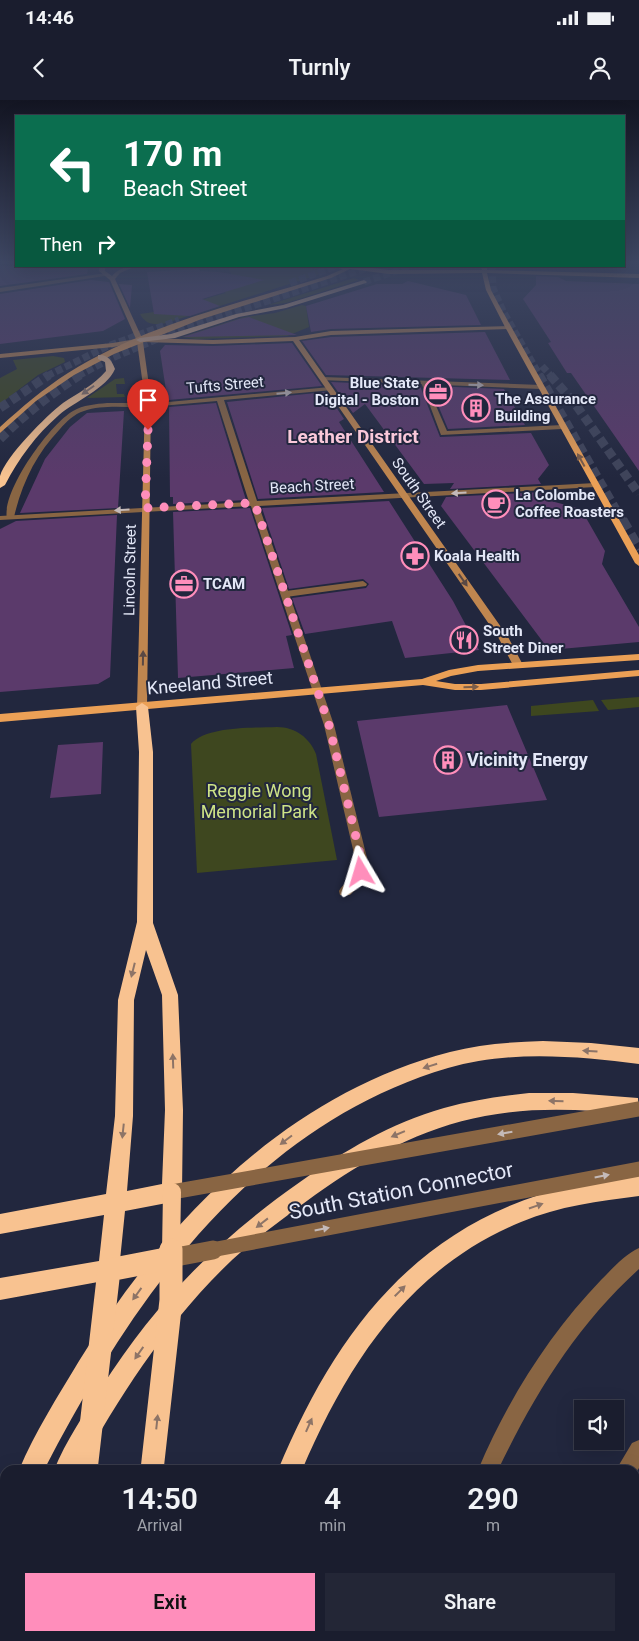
<!DOCTYPE html>
<style>
:root{--surface:#1a1d2e;--page:#232636;--text:#f1f3f6;--muted:#9fa2aa;--line:#383b4a;--accent:#ff8ebb}
body{margin:0;font-family:Roboto,sans-serif;background:var(--page);color:var(--text);height:100vh;display:flex;flex-direction:column;font-size:19px;white-space:nowrap}
*{box-sizing:border-box;margin:0}
p{font-size:16px;color:var(--muted)}
.icon{flex:none;width:28px;height:28px;fill:none;stroke:currentColor;stroke-width:2;stroke-linecap:round;stroke-linejoin:round}
.map{position:relative;flex:1;overflow:hidden}
.sheet{position:absolute;left:0px;top:1365px;width:640px;height:176px;display:flex;flex-direction:column;background:var(--surface);border-radius:15px 15px 0 0;box-shadow:0 5px 20px #0002,0 0 0 1px var(--line)}
.sheet>*{flex:none}
.banner{position:absolute;left:15px;top:15px;width:610px;height:152px;border-radius:0px;box-shadow:0 5px 20px #0002,0 0 0 1px var(--line);background:#0b6e4f;color:#fff;overflow:hidden}
.buttons{position:absolute;left:574px;top:1300px;display:grid;gap:10px}
.buttons a{display:grid;place-items:center;width:50px;height:50px;border-radius:0px;background:var(--surface);box-shadow:0 5px 20px #0002,0 0 0 1px var(--line);font-size:25px}
.pin{position:absolute;display:grid;place-items:center;width:42px;height:42px;color:#fff;margin:-51px -21px;border-radius:50% 50% 50% 0;rotate:-45deg;box-shadow:0 0 5px #0007}
.pin .icon{rotate:45deg}
.me{position:absolute;width:55px;margin:-28px;rotate:353deg;stroke-linejoin:round;filter:drop-shadow(0 0 4px #0008)}
.turn{display:flex;align-items:center;gap:18px;height:105px;padding:0 25px;font-size:22px}
.turn .icon{width:65px;height:65px;stroke-width:2.5}
.turn b{display:block;font-size:35px;line-height:42px}
.then{display:flex;align-items:center;height:48px;padding:0 25px;background:#0003;gap:10px;font-size:19px}
.eta{display:flex;justify-content:space-evenly;align-items:center;height:85px;text-align:center}
.eta b{font-size:30px;font-weight:600;line-height:35px}
.button{display:flex;gap:10px;margin-top:auto;padding:10px 25px}
.button a{flex:1;height:58px;border-radius:0px;background:var(--accent);color:#111;font-size:20px;font-weight:600;line-height:58px;text-align:center}
.button a+a{background:var(--page);color:var(--text)}
.status{display:flex;justify-content:space-between;align-items:center;height:35px;padding:0 25px;background:var(--surface);direction:ltr}
.status svg{height:14px;fill:currentColor}
header{display:flex;justify-content:space-between;align-items:center;height:65px;padding:0 25px;background:var(--surface);font-size:22px;font-weight:600}
.map>svg:first-child{display:block}
</style>
<div class="status"><b>14:46</b><svg viewBox="0 0 49 12"><path d="M0 12V9h3v3zM5 12V6h3v6zM10 12V3h3v9zM15 12V0h3v12zM26 1h20v11H26zM47 4h2v5h-2z"/></svg></div>
<header><svg class="icon" aria-label="back" viewBox="0 0 24 24"><path d="M15 5l-7 7 7 7"/></svg>Turnly<svg class="icon" aria-label="person" viewBox="0 0 24 24"><circle cx="12" cy="8" r="4"/><path d="M4 21q1-7 8-7t8 7"/></svg></header>
<div class="map">
<svg width="639" height="1541" viewBox="0 0 639 1541">
<rect width="100%" height="100%" fill="#22273e"/>
<!-- green -->
<path fill="#3e471f" d="M227,166h48l44,4 5,3 -158,50c-12,2 -20,2 -26,-9 29,-3 57,-13 86,-21l-6,-3 18,-4z
M354,178l5,2 -73,23 -18,2z
M302,205l4,1 3,21 -22,9 -91,3 -14,-2 62,-20 31,-4z
M53,256l11,2 1,4 -27,13 -38,29v-26l17,-9 -4,-9z
M124,278l1,6h-9l1,10h7l1,3 -38,1 28,-19z
M639,597v10l-31,3 -7,-10z
M593,600l6,11 -68,5v-10z
M277,627c18,0 33,11 39,27l21,106 -140,13 -6,-129c15,-18 63,-16 86,-17z
M639,1421v120h-36l1,-5h31v-106z"/>
<!-- building -->
<path fill="#5b3a6b" d="M0,166h88l-1,8 -87,12z
M199,169l1,2 19,1 45,8 -62,19 18,7 -30,10 -36,-2 -7,-42z
M536,176l22,1 8,4 73,3v187l-68,-98h-4l-19,-30 3,-1 -28,-43 13,-14z
M91,180l18,2 16,37 -22,12 -103,13v-50z
M408,181l58,14 15,30 -150,4 -20,3 -5,-26 71,-22h25z
M119,184l13,1 -2,23z
M249,217l48,18 -114,2 56,-18z
M485,232l25,48 -184,-5 -24,-34 29,-4z
M292,243l30,43 -153,14 -2,-3 -7,-46 5,-6 48,1z
M331,282l89,4 20,51 91,-4 18,32 -11,14 3,5 -91,5 4,-6 -30,1 -59,-80 -12,9z
M430,286l74,3 21,36 -77,4z
M326,292l18,27 -5,3 45,70 -126,7 -31,-97z
M216,303l30,97 -73,4v-7h-3l-1,-90z
M124,311l-6,97 -98,5 25,-54 25,-32 17,-14z
M545,392l6,9 30,8 24,42 -3,13 37,63v15l-90,8 -108,-144 5,-9z
M389,401l64,100 26,49 -74,8 -13,-37 -87,13 -13,-36 74,-10 3,-4 -6,-5 -74,10 -27,-81z
M250,408l42,127 -6,1 8,32 -116,10 -5,-166z
M117,415l-7,162 -12,7 -98,8v-163l16,-8z
M507,605l40,95 -168,17 -22,-96z
M103,642l-2,52 -51,4 8,-53z"/>
<g fill="none" stroke-linecap="round" stroke-linejoin="round">
<!-- motorway-tunnel-far2 -->
<path stroke="#3f445a" stroke-width="7" stroke-dasharray="7 3" stroke-linecap="butt" d="M492,166l1,22 10,23 37,65
M364,182l47,-16
M290,183l47,-17
M542,266l9,10
M47,276l61,-30 71,-26
M78,276l32,-17 64,-27 199,-66"/>
<!-- motorway-tunnel-far1 -->
<path stroke="#3f445a" stroke-width="9" stroke-dasharray="9 4.5" stroke-linecap="butt" d="M539,275l84,147
M550,275l26,30 63,89
M0,308l49,-33
M0,339c25,-25 51,-45 80,-64"/>
<!-- motorway-tunnel -->
<path stroke="#3f445a" stroke-width="11" stroke-dasharray="11 5.5" stroke-linecap="butt" d="M622,420l17,30"/>
<!-- service -->
<path fill="#896543" fill-rule="evenodd" d="M421,282l5,1 21,48 115,-6 4,2 -4,2 -121,6z
M107,303h42l3,2 -3,2c-21,1 -45,-3 -65,4 -10,3 -18,11 -24,18 -24,25 -38,54 -46,88l-7,2c-6,-27 42,-94 66,-108 10,-6 23,-7 34,-8z
M363,481l4,3 -1,2 -80,11 -5,-3 5,-3z
M361,753l4,2c8,15 -5,30 -15,40h-10l-1,-4c3,-6 10,-10 13,-16 4,-7 2,-14 5,-20z
M639,1148v21c-62,56 -105,126 -141,201h-20c29,-69 71,-136 123,-190 11,-11 24,-26 38,-32z
M639,1340v28l-4,6v-4h-19l16,-27z
M428,1536h22l-1,5h-22z
M556,1536h22l-1,5h-22z"/>
<!-- minor -->
<path fill="#896543" fill-rule="evenodd" d="M107,173l-2,3 -105,16v-4z
M323,277l218,8 3,2 -3,2 -220,-9 -1,-1z
M330,287l3,2 -1,1 -108,10 33,101 338,-18 4,2 -4,2 -336,19 75,219 33,133 -2,3h-8l-2,-3 -31,-133 -73,-219 -251,14v-4l249,-14 -32,-101 -68,6 -2,-1v-2z"/>
<!-- secondary -->
<path fill="#c0864f" fill-rule="evenodd" d="M100,166h5v5l7,5c6,-7 14,-10 24,-10l-16,7 -5,6 27,59 71,2 82,-3 36,-6 179,-5 -2,3 -177,6 -32,5 209,297 15,28 -1,2h-8l-16,-30 -205,-296 -80,3 -70,-2 8,58 -4,307 -1,2h-8l-1,-2 8,-307 -8,-58 -24,5 -113,11v-4l113,-11 23,-4 -26,-59 -11,-9z"/>
<!-- primary -->
<path fill="#eba056" fill-rule="evenodd" d="M329,166h26l34,4h93l-1,-4h6v4l152,4v4l-152,-5 4,17 8,15 140,250v11l-4,-3 -130,-236 -19,-37 -4,-17 -93,1 -39,-5 -19,9 -132,42 -85,34 -40,21 -38,26 -36,32v-6c22,-20 43,-38 68,-54 78,-49 173,-70 259,-97l16,-7z
M639,554v6l-161,11 -27,5 -15,5 19,3h26l158,-14v6l-158,14h-26l-32,-5 -423,37v-8l422,-35 27,-9 29,-5z"/>
<!-- motorway -->
<path fill="#f8c290" fill-rule="evenodd" d="M364,180l3,2 -1,1 -80,25 -47,9 -64,21 -35,4 -4,-2 4,-2 31,-4 65,-20 47,-9z
M98,255c10,-1 14,6 17,14 -8,19 -41,33 -56,46 -23,20 -40,43 -54,70l-5,3c0,-4 0,-9 0,-12 6,-20 46,-60 63,-73 15,-10 31,-18 43,-32l-1,-9 -7,-3z
M142,603l6,4 5,45v171l25,72 5,115 -1,82 -3,7 -7,3 -47,9 -6,59 -3,7 -7,3 -109,20v-22l99,-17 5,-46 -104,19v-20l106,-20 9,-78 3,-116 19,-78 2,-170 -3,-45zM146,850l16,45 3,115 -3,74 -35,7 6,-75 1,-116z
M543,941l48,2 48,5v16c-62,-8 -130,-14 -191,4 -196,58 -315,230 -404,402h-25c16,-38 39,-74 60,-109 86,-140 207,-266 371,-309 30,-8 62,-10 93,-11z
M529,993h44l65,5 1,17c-15,1 -30,-3 -45,-4 -36,-2 -73,-2 -109,5 -64,12 -118,42 -170,79 -28,21 -57,41 -83,65 -63,60 -112,134 -153,210h-25c12,-29 30,-56 47,-82 55,-86 115,-147 199,-206 44,-31 91,-59 144,-74 28,-8 56,-12 85,-15z
M639,1076v20c-40,5 -80,10 -118,26 -112,46 -173,141 -219,248h-24c59,-141 141,-249 297,-285 21,-5 43,-6 64,-9z
M5,1414v34l-5,2v-34z
M5,1478v34l-5,2v-34z
M52,1536h26v5h-26z
M128,1536h26v5h-26z
M233,1536h26l-1,5h-26z"/>
<!-- service-bridge-far1 -->
<path stroke="#896543" stroke-width="15" d="M172,1092l467,-83
M206,1151l433,-82"/>
<!-- service-bridge -->
<path stroke="#896543" stroke-width="19" d="M171,1158l42,-8"/>
<!-- motorway-bridge-far1 -->
<path stroke="#f8c290" stroke-width="18" d="M171,1151l1,-59"/>
<!-- motorway-bridge -->
<path stroke="#f8c290" stroke-width="23" d="M86,1370l23,-200 62,-12
M152,1370l19,-170v-50"/>
</g>
<!-- one-way arrows -->
<defs><path id="oneway-solid" d="M-6-.8H1V-3.2L6.5 0L1 3.2V.8H-6Z" transform="scale(1.25)"/></defs>
<g fill="#c4bab9">
<use href="#oneway-solid" transform="translate(476 285) rotate(2)"/>
<use href="#oneway-solid" transform="translate(284 293) rotate(-5)"/>
<use href="#oneway-solid" transform="translate(459 393) rotate(177)"/>
<use href="#oneway-solid" transform="translate(122 410) rotate(177)"/>
<use href="#oneway-solid" transform="translate(505 1033) rotate(170)"/>
<use href="#oneway-solid" transform="translate(602 1076) rotate(-11)"/>
<use href="#oneway-solid" transform="translate(322 1129) rotate(-11)"/>
</g>
<g fill="#8d7467">
<use href="#oneway-solid" transform="translate(88 290) rotate(145)"/>
<use href="#oneway-solid" transform="translate(133 870) rotate(104)"/>
<use href="#oneway-solid" transform="translate(590 951) rotate(-176)"/>
<use href="#oneway-solid" transform="translate(173 961) rotate(-92)"/>
<use href="#oneway-solid" transform="translate(430 966) rotate(163)"/>
<use href="#oneway-solid" transform="translate(556 1001) rotate(-179)"/>
<use href="#oneway-solid" transform="translate(123 1031) rotate(96)"/>
<use href="#oneway-solid" transform="translate(398 1034) rotate(157)"/>
<use href="#oneway-solid" transform="translate(286 1040) rotate(143)"/>
<use href="#oneway-solid" transform="translate(536 1106) rotate(-19)"/>
<use href="#oneway-solid" transform="translate(262 1123) rotate(142)"/>
<use href="#oneway-solid" transform="translate(400 1191) rotate(-45)"/>
<use href="#oneway-solid" transform="translate(137 1194) rotate(126)"/>
<use href="#oneway-solid" transform="translate(139 1253) rotate(125)"/>
<use href="#oneway-solid" transform="translate(157 1322) rotate(-84)"/>
<use href="#oneway-solid" transform="translate(309 1325) rotate(-66)"/>
</g>
<g fill="#7c5d49">
<use href="#oneway-solid" transform="translate(581 360) rotate(-119)"/>
<use href="#oneway-solid" transform="translate(471 587) rotate(-1)"/>
</g>
<g fill="#594844">
<use href="#oneway-solid" transform="translate(463 480) rotate(55)"/>
<use href="#oneway-solid" transform="translate(143 558) rotate(-89)"/>
</g>
<!-- sky -->
<linearGradient id="sky" x2="0" y2="1"><stop stop-color="#131522"/><stop offset="0.43" stop-color="#3e4763"/><stop offset="1" stop-color="#3e4763" stop-opacity="0"/></linearGradient>
<rect width="639" height="378" fill="url(#sky)"/>
<g fill="none" stroke-linecap="round" stroke-linejoin="round">
<!-- route -->
<path stroke="#ff8ebb" stroke-width="9" stroke-dasharray="0 16.2" d="M148,330l-3,78 108,-5 4,7 72,215 32,133v14"/>
</g>
<!-- icons -->
<defs>
<g id="office-ring" transform="scale(1.4375)"><circle r="9.5" fill="#22273e" stroke="#ff8ebb" stroke-width="1.5"/><path d="M-6-3h4V-5.5h4V-3h4V5H-6ZM-1-4.5V-3h2v-1.5ZM-6 0V1H6V0Z" fill="#ff8ebb"/></g>
<g id="building-ring" transform="scale(1.4375)"><circle r="9.5" fill="#22273e" stroke="#ff8ebb" stroke-width="1.5"/><path d="M-4-6H4V6H1V3H-1V6H-4ZM-2.5-4.3h1.7v1.8h-1.7ZM.8-4.3h1.7v1.8H.8ZM-2.5-1h1.7V.8h-1.7ZM.8-1h1.7V.8H.8Z" fill="#ff8ebb"/></g>
<g id="cafe-ring" transform="scale(1.4375)"><circle r="9.5" fill="#22273e" stroke="#ff8ebb" stroke-width="1.5"/><path d="M-5.5-4.5H6V0H3Q3 3.5 0 3.5H-2.5Q-5.5 3.5-5.5 0ZM3-3.2v2h1.7v-2ZM-6 4.5H4V6H-6Z" fill="#ff8ebb"/></g>
<g id="pharmacy-ring" transform="scale(1.4375)"><circle r="9.5" fill="#22273e" stroke="#ff8ebb" stroke-width="1.5"/><path d="M-2-6h4v4h4v4h-4v4h-4v-4h-4v-4h4Z" fill="#ff8ebb"/></g>
<g id="restaurant-ring" transform="scale(1.4375)"><circle r="9.5" fill="#22273e" stroke="#ff8ebb" stroke-width="1.5"/><path d="M-5-6h1v4h1v-4h1v4h1v-4h1v5L-1.5 .5V6h-2V.5L-5-1ZM5-6V6H3V1.5H1.5Q1.5-4 5-6Z" fill="#ff8ebb"/></g>
</defs>
<g fill-rule="evenodd">
<use href="#office-ring" x="438" y="292"/>
<use href="#building-ring" x="476" y="308"/>
<use href="#cafe-ring" x="496" y="404"/>
<use href="#pharmacy-ring" x="415" y="456"/>
<use href="#office-ring" x="184" y="484"/>
<use href="#restaurant-ring" x="464" y="540"/>
<use href="#building-ring" x="448" y="660"/>
</g>
<g text-anchor="middle" stroke-width="4" stroke-linejoin="round" paint-order="stroke">
<!-- far-poi labels -->
<g font-size="15" font-weight="bold" fill="#e4e8f8" stroke="#22273e" text-anchor="start">
<text x="419" y="288" text-anchor="end">Blue State<tspan x="419" dy="17">Digital - Boston</tspan></text>
<text x="495" y="304">The Assurance<tspan x="495" dy="17">Building</tspan></text>
<text x="515" y="400">La Colombe<tspan x="515" dy="17">Coffee Roasters</tspan></text>
<text x="434" y="461">Koala Health</text>
<text x="203" y="489">TCAM</text>
<text x="483" y="536">South<tspan x="483" dy="17">Street Diner</tspan></text>
</g>
<!-- far-street labels -->
<g font-size="15" fill="#e4e8f8" stroke="#22273e">
<text transform="translate(225 285) rotate(-5)" y="5">Tufts Street</text>
<text transform="translate(312 386) rotate(-3)" y="5">Beach Street</text>
<text transform="translate(419 393) rotate(55)" y="5">South Street</text>
<text transform="translate(130 470) rotate(-89)" y="5">Lincoln Street</text>
</g>
<!-- street labels -->
<g font-size="18" fill="#e4e8f8" stroke="#22273e">
<text transform="translate(210 583) rotate(-5)" y="6">Kneeland Street</text>
</g>
<!-- poi labels -->
<g font-size="18" font-weight="bold" fill="#e4e8f8" stroke="#22273e" text-anchor="start">
<text x="467" y="666">Vicinity Energy</text>
</g>
<!-- park labels -->
<g font-size="18" fill="#cee387" stroke="#22273e">
<text x="259" y="697">Reggie Wong<tspan x="259" dy="21">Memorial Park</tspan></text>
</g>
<!-- far-district labels -->
<g font-size="19" font-weight="bold" fill="#fac9da" stroke="#22273e">
<text x="353" y="343">Leather District</text>
</g>
<!-- near-street labels -->
<g font-size="21" fill="#e4e8f8" stroke="#22273e">
<text transform="translate(401 1091) rotate(-11)" y="7">South Station Connector</text>
</g>
</g>
</svg>
<div class="buttons">
<a><svg class="icon" aria-label="sound" viewBox="0 0 24 24"><path d="M4 9h4l5-4v14l-5-4H4zM17 9q2 3 0 6"/></svg></a>
</div>
<div class="pin" style="left:148px;top:330px;background:#d93025"><svg class="icon" aria-label="arrive" viewBox="0 0 24 24"><path d="M6 21V4h12l-3 4 3 4H6"/></svg></div>
<svg class="me" style="left:361px;top:772px" viewBox="-20 -20 40 40"><path d="M0-17L14 15 0 8-14 15z" fill="#ff8ebb" stroke="#fff" stroke-width="4"/></svg>
<div class="banner">
<div class="turn"><svg class="icon" aria-label="left" viewBox="0 0 24 24"><path d="M17 20v-9H6M10 6l-5 5 5 5"/></svg><div><b>170 m</b>Beach Street</div></div>
<div class="then">Then<svg class="icon" aria-label="right" viewBox="0 0 24 24"><path d="M7 20v-9h11M14 6l5 5-5 5"/></svg></div>
</div>
<section class="sheet">
<div class="eta">
<div><b>14:50</b><p>Arrival</p></div>
<div><b>4</b><p>min</p></div>
<div><b>290</b><p>m</p></div>
</div>
<div class="button"><a>Exit</a><a>Share</a></div>
</section>
</div>
